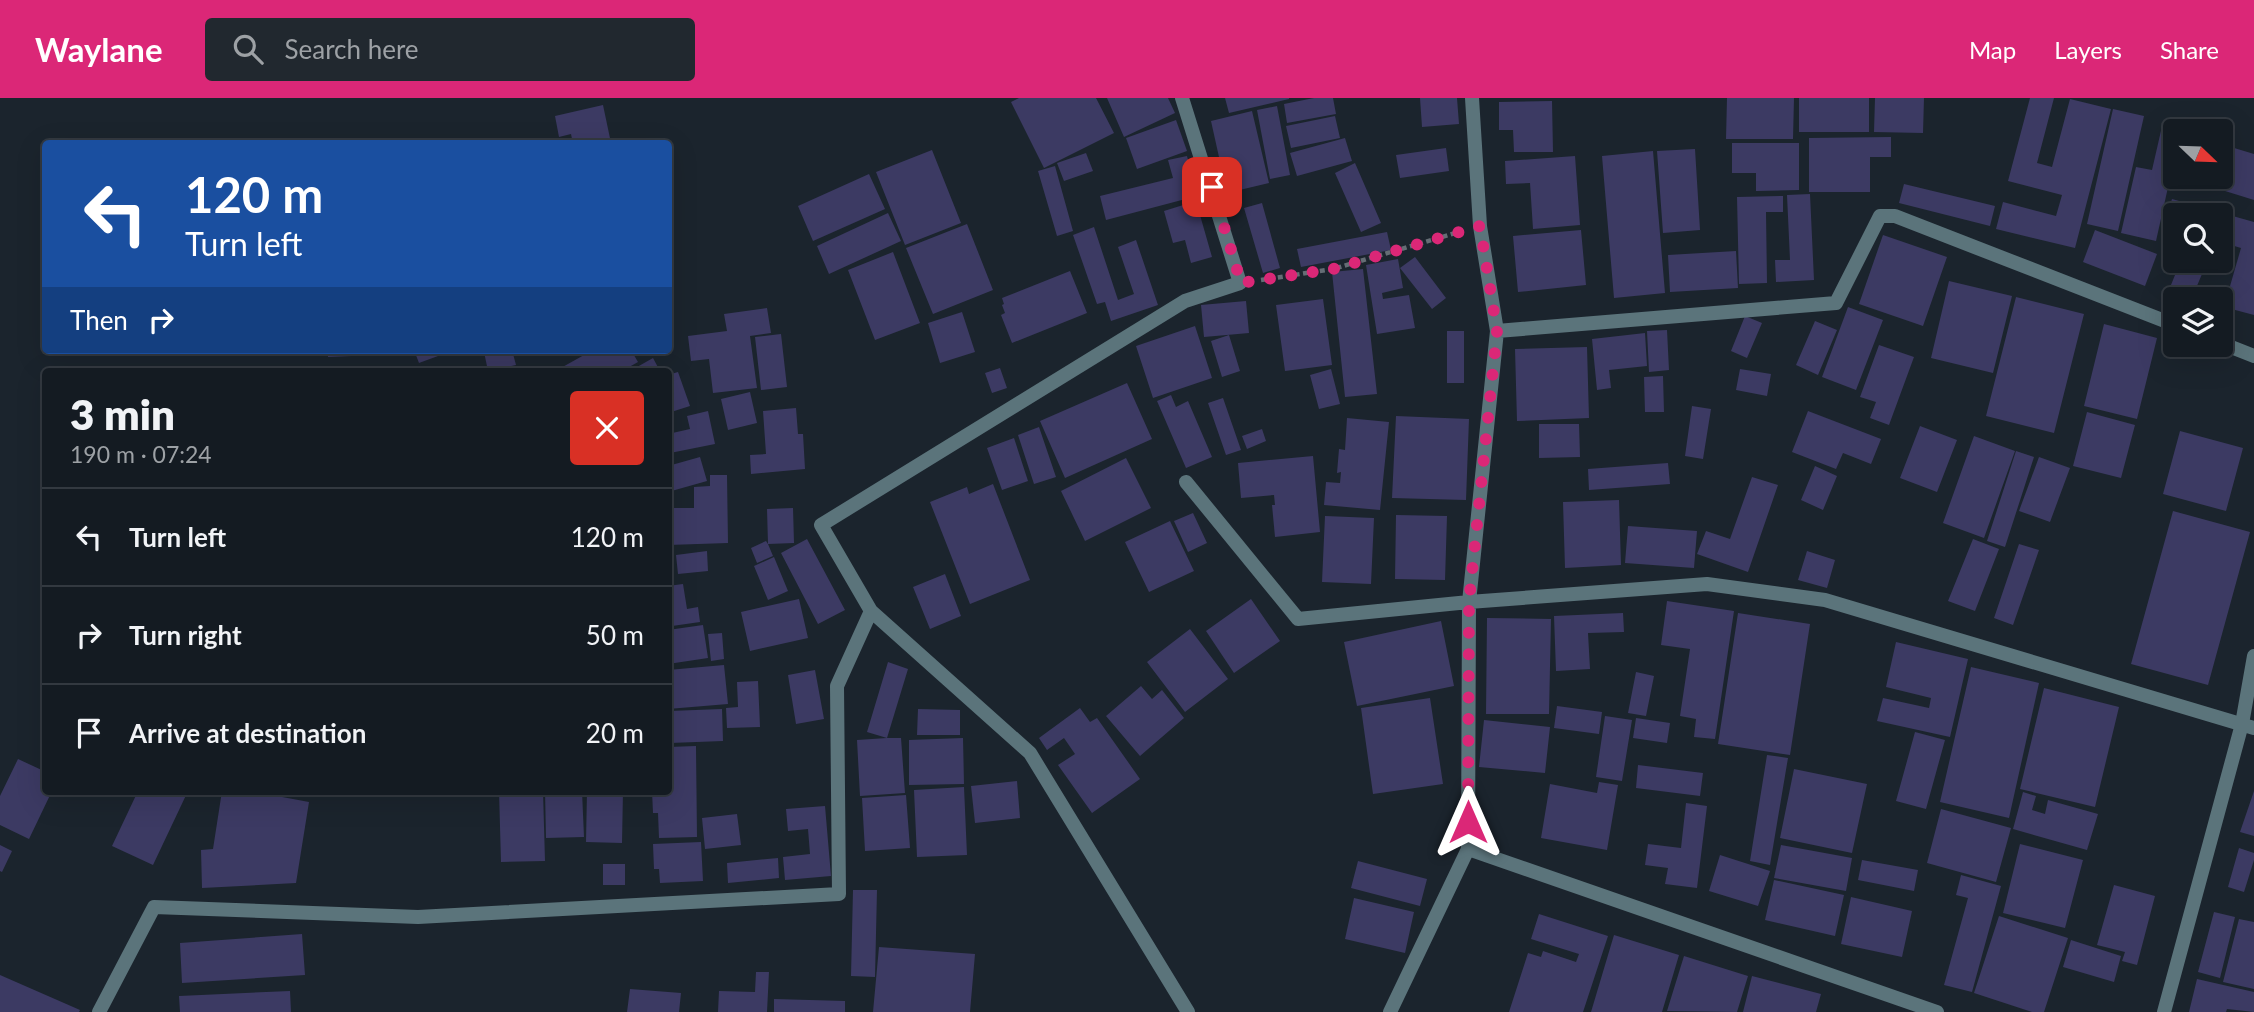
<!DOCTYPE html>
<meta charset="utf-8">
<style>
:root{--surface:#141b22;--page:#21282f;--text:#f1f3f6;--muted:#9da1a5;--line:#333940;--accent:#db2777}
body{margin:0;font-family:Lato,sans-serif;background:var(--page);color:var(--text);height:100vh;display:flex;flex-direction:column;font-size:26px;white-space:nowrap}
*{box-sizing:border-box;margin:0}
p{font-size:23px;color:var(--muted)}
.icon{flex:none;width:38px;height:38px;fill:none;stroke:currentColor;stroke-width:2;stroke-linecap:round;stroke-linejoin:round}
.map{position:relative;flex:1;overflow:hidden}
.details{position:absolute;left:42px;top:270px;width:630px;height:427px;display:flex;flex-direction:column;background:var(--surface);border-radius:7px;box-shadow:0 7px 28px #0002,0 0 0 2px var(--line)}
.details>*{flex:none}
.banner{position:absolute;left:42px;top:42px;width:630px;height:214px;border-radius:7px;box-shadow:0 7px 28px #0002,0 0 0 2px var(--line);background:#1a4fa0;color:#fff;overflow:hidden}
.needle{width:46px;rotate:113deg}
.buttons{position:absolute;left:2163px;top:21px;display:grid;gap:14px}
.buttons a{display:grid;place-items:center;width:70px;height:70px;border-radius:7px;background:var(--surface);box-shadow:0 7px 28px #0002,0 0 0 2px var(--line);font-size:35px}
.pin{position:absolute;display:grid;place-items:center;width:60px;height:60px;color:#fff;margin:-30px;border-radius:14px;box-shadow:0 4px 10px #0006}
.me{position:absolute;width:77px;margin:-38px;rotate:0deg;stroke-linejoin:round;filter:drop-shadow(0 0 5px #0008)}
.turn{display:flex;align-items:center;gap:24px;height:147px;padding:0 28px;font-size:32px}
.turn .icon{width:91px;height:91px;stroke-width:2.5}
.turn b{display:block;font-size:49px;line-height:60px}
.then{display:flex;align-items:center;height:66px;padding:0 28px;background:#0003;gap:14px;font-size:26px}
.round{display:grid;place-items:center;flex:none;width:74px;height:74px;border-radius:7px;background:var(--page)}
.summary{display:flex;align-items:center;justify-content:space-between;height:119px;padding:0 28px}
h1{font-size:42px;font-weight:800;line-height:52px}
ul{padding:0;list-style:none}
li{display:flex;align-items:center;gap:21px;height:98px;padding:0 28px;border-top:2px solid var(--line)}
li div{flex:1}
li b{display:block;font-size:26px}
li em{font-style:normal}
header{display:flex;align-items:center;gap:42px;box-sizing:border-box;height:98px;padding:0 35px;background:var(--accent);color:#fff}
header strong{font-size:33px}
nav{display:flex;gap:38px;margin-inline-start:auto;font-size:24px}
.search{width:490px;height:63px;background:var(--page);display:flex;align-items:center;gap:18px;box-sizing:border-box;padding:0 24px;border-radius:7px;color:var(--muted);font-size:26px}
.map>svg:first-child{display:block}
</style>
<header>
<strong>Waylane</strong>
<div class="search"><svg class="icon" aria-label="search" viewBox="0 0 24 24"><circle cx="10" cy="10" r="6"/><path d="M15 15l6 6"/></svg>Search here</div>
<nav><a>Map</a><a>Layers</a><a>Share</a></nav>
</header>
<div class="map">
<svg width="2254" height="914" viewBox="0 0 2254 914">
<rect width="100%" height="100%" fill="#1b242d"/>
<!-- building -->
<path fill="#3c3a63" d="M1019,0h77l18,35 -70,35 -33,-66z
M1107,0h61l7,15 -51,24z
M1225,0h64v1l-60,14z
M1314,0h19l3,16 -49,9 -3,-19z
M1420,0h37l2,26 -37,3z
M1727,0h67l-1,41h-67z
M1799,0h70v34h-70z
M1875,0h49l-1,35 -49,-1z
M2030,0h24l-17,65 15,4 18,-68 41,10 -36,139 -79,-19 7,-27 53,14 6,-21 -54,-14z
M1552,3l1,51h-39l-1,-22h-14v-28z
M603,7l8,38 -38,1 -2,-10 -12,3 -4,-21z
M1277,8l13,69 -20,4 -13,-69z
M2113,11l31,7 -26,115 -31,-7z
M1252,13l17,72 -42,10 -16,-72z
M1335,18l5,22 -49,10 -5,-22z
M1176,22l11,31 -50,18 -11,-31z
M2163,24l19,5 -1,4h-6v25l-19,85 -35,-8 15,-66 16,3z
M1891,39v20h-21v35h-61v-54z
M1345,40l7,23 -55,15 -7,-23z
M1732,45h67v47l-43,1v-18h-24z
M2221,46l33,10v46l-74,-23h41z
M1446,50l3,23 -49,7 -4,-23z
M1695,51l5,81 -37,3 -6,-82z
M932,52l29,73 -56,22 -29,-73z
M1653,53l12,142 -51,5 -12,-142z
M1086,55l7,18 -29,10 -7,-18z
M1187,58l10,40 -91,24 -6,-24 73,-18 -5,-18z
M1575,58l5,69 -47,4 -3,-46 -24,1 -1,-23z
M1355,65l26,60 -20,9 -26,-59z
M1055,68l18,65 -16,5 -19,-65z
M869,76l16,35 -72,32 -15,-35z
M1904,86l91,22 -5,20 -91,-23z
M1810,96l4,86 -38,2 -1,-22h15l-3,-65z
M1783,98v16h-17l1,71 -28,1 -2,-87z
M2172,101l82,23v93l-30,-8 17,-59 -20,-6v-27h-46v14l-11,-3z
M1196,103l16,56 -21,6 -6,-23 -12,3 -9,-32z
M1262,105l18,65 -17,5 -19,-65z
M888,115l13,28 -72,33 -12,-28z
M967,126l26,66 -60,24 -27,-66z
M1094,129l24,73 16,-6 -16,-47 18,-7 22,65 -47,16 -6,-19 -8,2 -24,-69z
M1581,132l5,55 -68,7 -5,-56z
M2095,132l62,24 -12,32 -62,-24z
M1387,134l4,18 -90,17 -4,-18z
M1883,137l64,22 -24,69 -64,-22z
M1736,153l2,37 -68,4 -2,-37z
M893,154l27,71 -45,17 -27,-70z
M1415,159l31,41 -14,11 -32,-41z
M1398,161l5,29 -21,5 1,6 26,-4 6,33 -38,6 -11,-69z
M2179,167l23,9 -8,19 -23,-8z
M1363,171l14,125 -32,3 -13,-125z
M1070,173l17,42 -75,30 -11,-28 4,-2 -3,-8 2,-1 -2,-6z
M1949,183l63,15 -19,77 -62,-15z
M2016,199l68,17 -30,119 -68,-17z
M1323,201l9,66 -47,6 -9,-66z
M1246,203l3,32 -45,4 -3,-32z
M1848,209l35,13 -27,70 -34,-13z
M767,210l4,25 -21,3 7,52 -44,5 -4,-34 -18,2 -3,-25 39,-5 -3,-17z
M962,214l13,40 -35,11 -12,-40z
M1745,218l17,7 -15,35 -16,-7z
M1815,223l22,9 -19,45 -22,-10z
M2104,226l53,14 -20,81 -53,-13z
M1195,228l17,52 -59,20 -17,-52z
M1667,232l2,40 -20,2 -2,-41z
M1447,233h17v52h-17z
M1645,235l2,33 -38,4 2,18 -14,2 -5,-51z
M781,236l6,53 -26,3 -6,-53z
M1229,237l11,36 -18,6 -11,-36z
M1879,247l35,12 -25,68 -19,-7 6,-16 -16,-5z
M1587,249l2,71 -72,3 -2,-72z
M328,252h24v6l-24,1z
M414,252h22l2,6 -19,7z
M491,252h21l4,15 -28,6 -4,-19z
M593,252h38l7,12 -16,9h-61l-2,-2z
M653,260l7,13h-30z
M1000,270l7,20 -15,5 -7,-20z
M1331,271l9,35 -21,5 -9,-34z
M1740,271l31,5 -4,22 -31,-6z
M678,274l12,34 -22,7v-38z
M1663,278l1,36h-19l-1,-35z
M1127,285l25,56 -87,39 -25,-57z
M750,294l7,31 -29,7 -7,-31z
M1171,297l5,12 12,-6 24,56 -26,11 -29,-67z
M1223,300l18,52 -15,5 -18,-52z
M1692,308l19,3 -8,50 -18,-3z
M796,310l2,26h5l2,35 -54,5 -1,-19 16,-1 -3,-43z
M708,313l7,33 -45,9 -2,-19 22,-5 -3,-13z
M1808,313l73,28 -10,25 -28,-11 -7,16 -44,-17z
M2087,314l48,13 -14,53 -48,-12z
M1396,318l73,3 -3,81 -74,-2z
M1347,320l42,4 -9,88 -56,-5 2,-23 14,1 1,-11 -4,1 2,-24 6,1z
M1539,326h40l1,33 -41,1z
M1920,328l37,14 -20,52 -37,-14z
M1039,329l17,50 -22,7 -16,-49z
M1262,331l4,12 -19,8 -5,-13z
M2180,333l63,17 -17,63 -63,-17z
M1974,338l41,15 -31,87 -41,-15z
M1014,340l14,43 -26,9 -15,-42z
M2016,353l18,6 -29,90 -18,-6z
M1313,358l7,76 -45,5 -3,-32h3l-1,-10 -33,3 -3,-35z
M700,359l7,24 -39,11v-26z
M2039,359l31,11 -20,54 -31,-11z
M1126,360l25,50 -66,33 -24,-50z
M1668,365l2,21 -81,6 -1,-21z
M1815,368l22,10 -14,34 -22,-10z
M710,377h17l1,68 -60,2v-37h26v-21l16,-1z
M1752,379l26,8 -30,87 -51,-18 9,-23 24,8z
M993,386l37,96 -60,24 -40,-102 37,-15 2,7z
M1619,402l2,65 -56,3 -2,-66z
M793,410l1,35 -26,1 5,12 -16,7 -6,-15 15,-7 2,3 -1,-35z
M2173,413l77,21 -42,153 -77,-21z
M1193,415l14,30 -19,9 -14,-31z
M1396,417l51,1 -2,64 -50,-1z
M1325,418l49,2 -3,66 -49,-2z
M1170,423l24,50 -45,21 -24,-50z
M1628,428l69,5 -3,37 -69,-5z
M807,441l38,71 -27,14 -37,-71z
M1973,441l26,10 -24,62 -27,-10z
M2019,446l20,6 -26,75 -19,-7z
M707,453l1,20 -30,3 -2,-19z
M1807,453l28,9 -8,28 -29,-8z
M774,459l14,34 -20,9 -14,-34z
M945,476l16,42 -31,13 -17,-42z
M683,486l4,25 11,-2 2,15 -28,4 -4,-40z
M799,501l9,39 -58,13 -9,-39z
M1251,501l29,42 -46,32 -28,-42z
M1667,503l67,10 -19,128 -21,-2 2,-18 -16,-3 10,-67 -29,-4z
M1623,515l1,19 -36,1 2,36 -34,2 -2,-55z
M1738,515l72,11 -20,131 -72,-11z
M1487,520l64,1 -2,95h-63z
M1441,523l13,65 -97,20 -13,-64z
M703,527l5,33 -40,6v-34z
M1190,531l38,50 -43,33 -38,-50z
M722,535l2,26 -13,2 -3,-27z
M1896,544l72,17 -18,78 -73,-16 6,-23 46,10 2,-10 -45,-11z
M888,564l20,7 -21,69h14l4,55 -45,3 -3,-56 30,-2 -20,-6z
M724,567l4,39 -60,5v-39z
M1971,569l68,16 -30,135 -69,-16z
M815,572l9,49 -28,5 -8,-49z
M1636,574l18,4 -8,40 -18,-3z
M758,583l2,46 -33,1 -1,-20 12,-1 -1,-25z
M1141,588l11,13 10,-9 22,28 -44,38 -34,-40z
M2044,590l75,19 -24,100 -75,-18z
M1430,600l13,86 -70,10 -12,-86z
M1557,608l45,6 -3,22 -45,-6z
M1080,610l10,14 7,-4 43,61 -48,34 -34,-48 17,-11 -11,-16 -17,12 -8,-12z
M722,611l1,32 -53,2 -1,-32z
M918,611l42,1v25h-43z
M1605,618l27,4 -10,61 -26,-4z
M1636,620l34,5 -3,20 -34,-5z
M1484,622l66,7 -5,46 -66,-6z
M1915,634l30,8 -19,69 -30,-8z
M963,640l1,46 -55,1v-45z
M696,648l1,91 -38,1 -1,-25h-5l-1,-22h16v-44z
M1767,657l21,3 -18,107 -20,-4z
M18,661l28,13v19h6l-23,48 -29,-14v-29z
M1638,667l65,8 -3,23 -64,-8z
M1794,671l73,15 -15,69 -72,-15z
M1017,683l3,37 -45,5 -4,-37z
M1599,684l19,3 -11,65 -66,-12 9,-54 47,9z
M964,689l3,68 -50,2 -3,-67z
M138,693h50l-35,74 -41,-19z
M222,693h28l59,11 -13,81 -94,5 -1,-38 12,-1z
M499,693h44l2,70 -44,1z
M545,693h37l2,46 -38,1z
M587,693h36l-1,52 -36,-1z
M2254,693v45l-14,-4z
M2023,694l13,4 -4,14 13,4 3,-14 50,14 -11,36 -74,-21z
M906,697l4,53 -45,3 -3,-53z
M1686,705l21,3 -10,82 -32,-4 3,-16 -23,-3 3,-21 33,4z
M825,708l6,70 -46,4 -2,-23 27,-3 -2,-25 -20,2 -2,-22z
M1941,711l70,19 -15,54 -69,-19z
M737,716l4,31 -36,4 -3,-31z
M701,744l2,39 -43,2 -1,-14h-5l-1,-25z
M2020,746l63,16 -18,68 -62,-15z
M0,747l12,6 -10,21 -2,-1z
M1781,747l71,13 -6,33 -72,-13z
M2239,750l15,5v7l-10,32 -16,-5z
M1720,757l50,16 -12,35 -49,-15z
M778,760l1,20 -51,5 -1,-20z
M1862,762l56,10 -4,21 -56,-11z
M1358,763l69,18 -7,27 -69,-18z
M603,766h22v21h-22z
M1961,777l40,11 -29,106 -28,-7 24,-87 -12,-3z
M1774,782l70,15 -9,41 -70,-16z
M2114,787l41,11 -18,69 -15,-4 3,-9 -28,-7z
M853,792h24l-2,87 -24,-1z
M1851,799l61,14 -10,46 -61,-13z
M1354,800l60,14 -9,41 -60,-14z
M2214,814l21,5 -15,61 -22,-6z
M1539,816l69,22 -25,76h-74l19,-59 13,4 2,-6 33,11 3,-8 -48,-15z
M1999,818l69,22 -24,74h-12l-58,-19z
M2239,821l15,3v67l-31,-7z
M302,836l3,41 -123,8 -2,-40z
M1614,837l65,20 -17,57h-71z
M2071,842l50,16 -7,26 -51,-15z
M879,849l96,7 -5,58h-97z
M1684,858l64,20 -11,36 -70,-1z
M756,874h13l-2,40h-49l1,-21 36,1z
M0,877l80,35 -1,2h-79z
M1752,878l69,18 -5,18h-73z
M2197,881l57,13v20l-27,-3 -1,3h-37z
M630,891l51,4 -2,19h-52z
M290,893l1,21h-111l-1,-16z
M774,901l71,2v11h-71z"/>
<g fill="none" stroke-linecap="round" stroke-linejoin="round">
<!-- path -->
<path stroke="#656d75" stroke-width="4.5" stroke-dasharray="5 3.5" stroke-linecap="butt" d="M1261,182l72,-11 126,-37"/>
<!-- minor -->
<path stroke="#5b747b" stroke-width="14" d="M1182,0l58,185 -55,18 -364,224 50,86 159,142 158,259
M1497,233l339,-28 44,-87h15l280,109
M2221,245l33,13
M1186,384l112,137 171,-17 238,-18 118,16 429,128
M1468,751l469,163
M99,914l55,-105 264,10 421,-23 -2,-208 34,-75
M1390,914l78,-163 1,-247 28,-271 -17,-105 -8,-128
M2164,914l78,-288 12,-68"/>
</g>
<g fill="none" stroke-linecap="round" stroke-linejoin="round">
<!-- route -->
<path stroke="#db2777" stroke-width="12" stroke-dasharray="0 21.6" d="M1212,89l29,96 92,-14 147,-43 17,105 -28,271 -1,220"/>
</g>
</svg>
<div class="buttons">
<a><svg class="needle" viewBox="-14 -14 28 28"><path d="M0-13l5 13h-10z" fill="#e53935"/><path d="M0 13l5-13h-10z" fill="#9da1a5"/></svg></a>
<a><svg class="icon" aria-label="search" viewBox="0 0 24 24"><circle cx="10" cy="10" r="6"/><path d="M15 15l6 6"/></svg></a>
<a><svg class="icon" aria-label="layers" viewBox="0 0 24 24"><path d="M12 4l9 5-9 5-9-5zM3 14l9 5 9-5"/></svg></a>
</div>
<div class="pin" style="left:1212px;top:89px;background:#d93025"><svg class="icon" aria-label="arrive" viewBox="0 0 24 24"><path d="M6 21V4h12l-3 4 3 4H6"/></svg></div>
<svg class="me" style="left:1468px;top:724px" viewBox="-20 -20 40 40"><path d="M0-17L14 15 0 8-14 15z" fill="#db2777" stroke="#fff" stroke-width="4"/></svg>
<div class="banner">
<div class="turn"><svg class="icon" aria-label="left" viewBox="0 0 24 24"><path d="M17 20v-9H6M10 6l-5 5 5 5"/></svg><div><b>120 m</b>Turn left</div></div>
<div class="then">Then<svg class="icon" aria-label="right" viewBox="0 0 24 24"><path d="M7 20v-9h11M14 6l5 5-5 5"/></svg></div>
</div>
<section class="details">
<div class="summary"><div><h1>3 min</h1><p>190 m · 07:24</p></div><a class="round" style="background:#d93025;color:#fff"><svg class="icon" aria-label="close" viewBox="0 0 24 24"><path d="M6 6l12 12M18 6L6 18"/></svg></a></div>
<ul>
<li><svg class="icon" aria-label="left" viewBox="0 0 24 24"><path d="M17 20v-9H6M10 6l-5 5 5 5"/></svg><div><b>Turn left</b></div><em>120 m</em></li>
<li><svg class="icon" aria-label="right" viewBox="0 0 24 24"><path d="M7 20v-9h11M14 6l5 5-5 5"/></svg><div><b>Turn right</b></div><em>50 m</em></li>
<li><svg class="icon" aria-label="arrive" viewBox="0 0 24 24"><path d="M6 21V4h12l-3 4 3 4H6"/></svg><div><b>Arrive at destination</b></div><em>20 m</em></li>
</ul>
</section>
</div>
